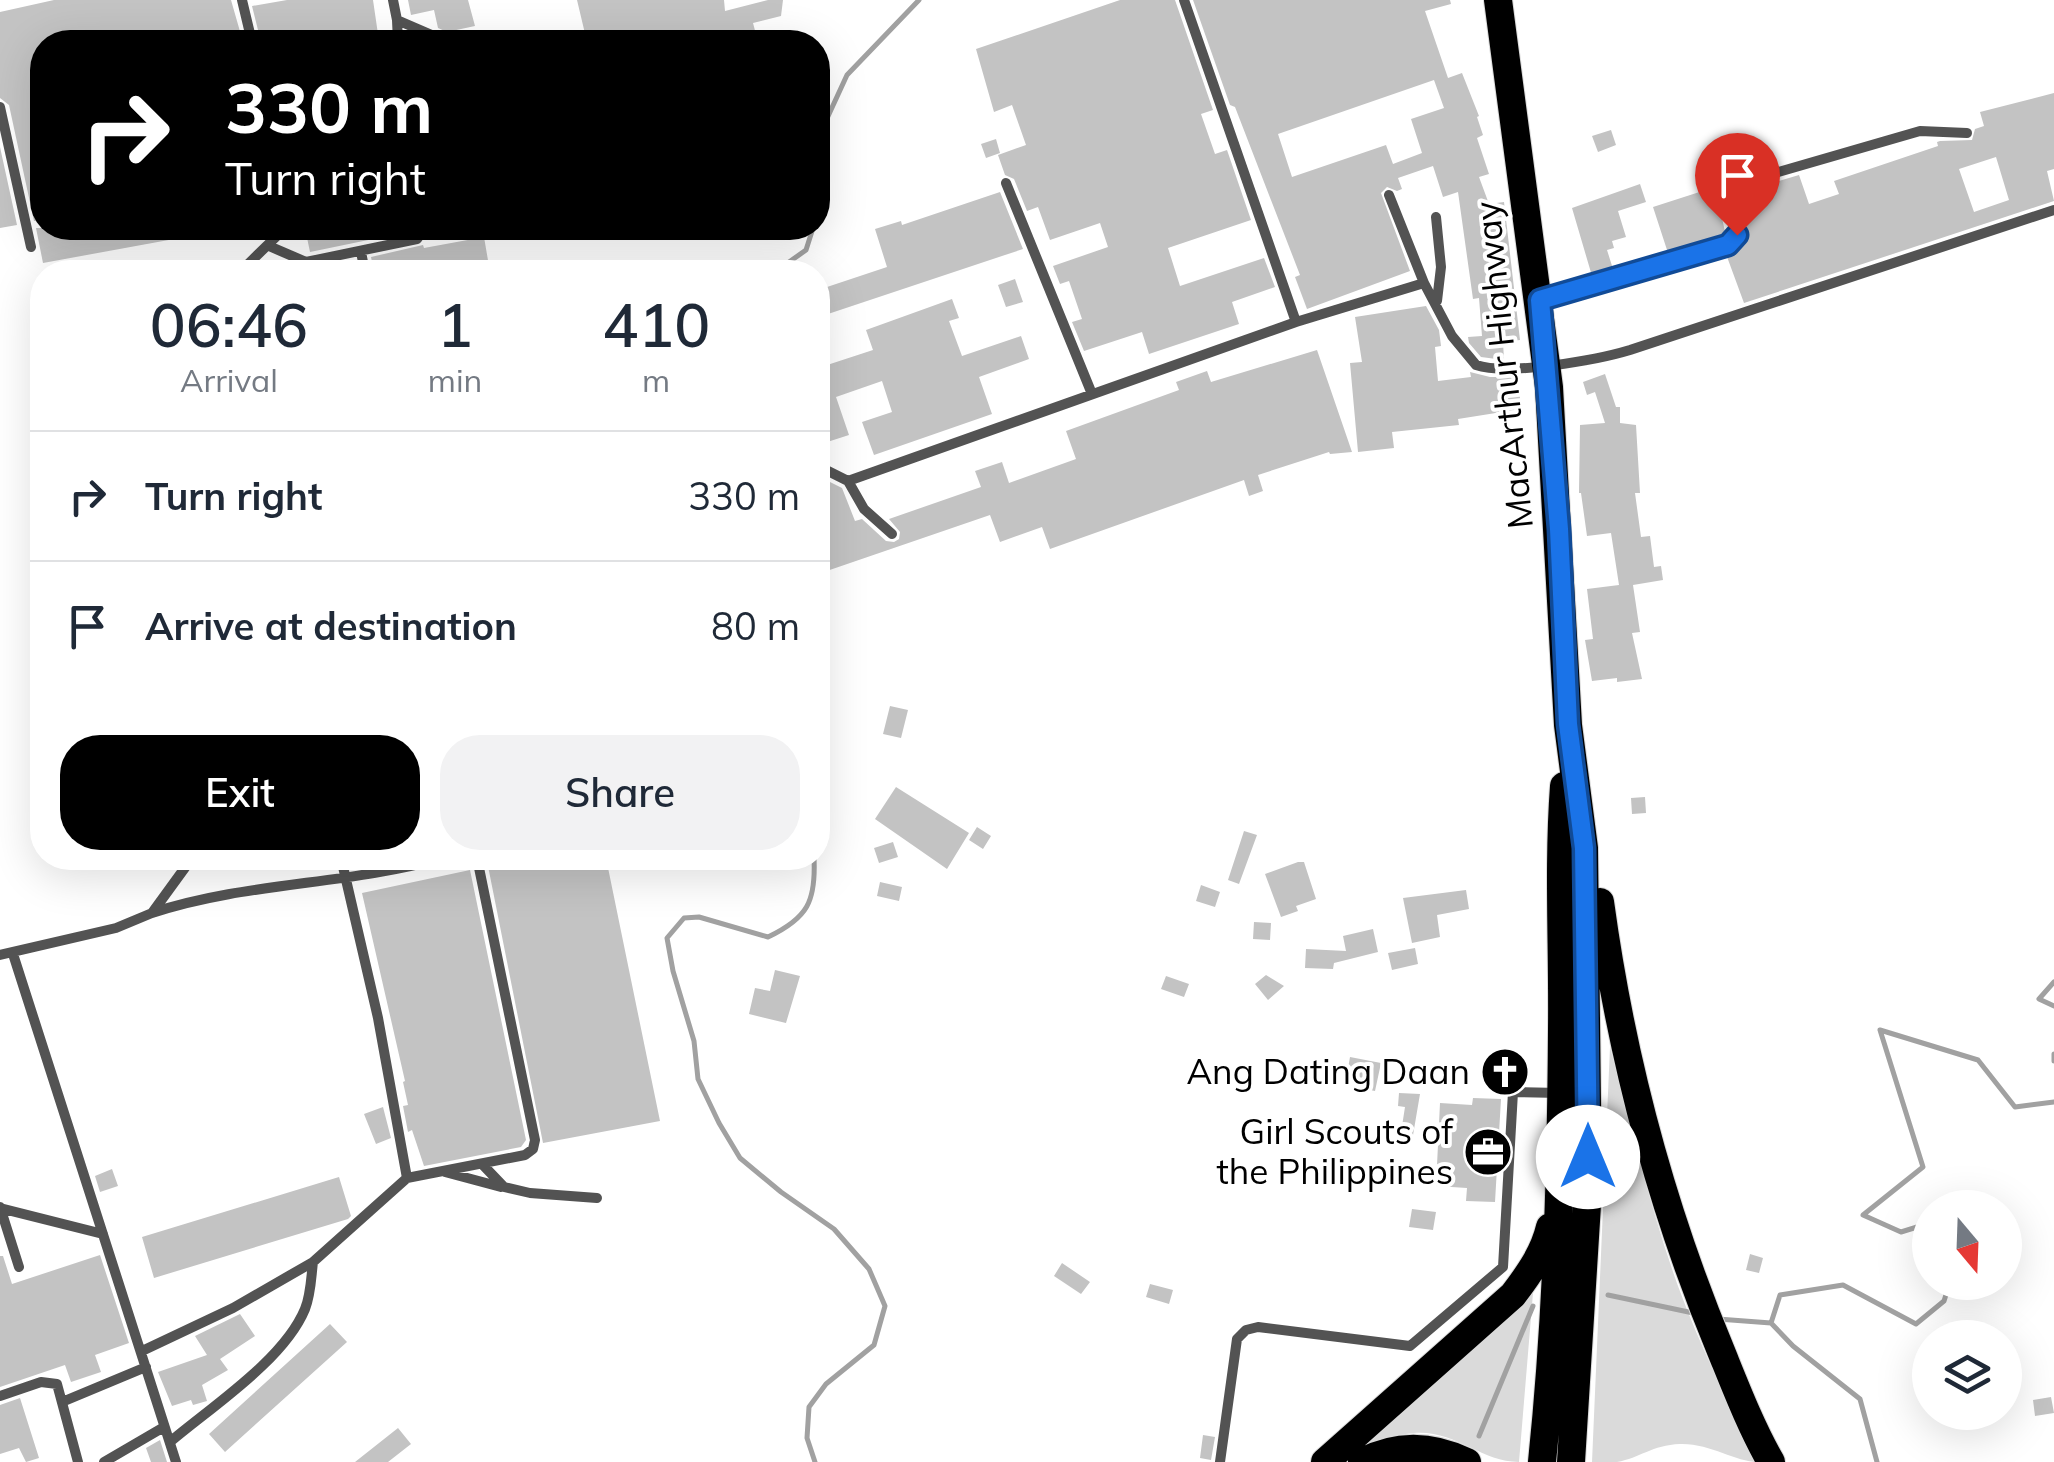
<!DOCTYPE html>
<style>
:root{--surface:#fff;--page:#f2f2f3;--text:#1f2937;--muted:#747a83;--line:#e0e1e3;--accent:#000}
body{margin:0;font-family:Mulish,sans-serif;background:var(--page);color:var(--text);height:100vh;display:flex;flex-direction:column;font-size:38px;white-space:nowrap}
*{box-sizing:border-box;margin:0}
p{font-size:32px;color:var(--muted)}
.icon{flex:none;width:55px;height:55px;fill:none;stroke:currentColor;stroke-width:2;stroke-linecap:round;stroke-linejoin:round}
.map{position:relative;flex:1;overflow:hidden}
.sheet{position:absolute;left:30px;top:260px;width:800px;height:610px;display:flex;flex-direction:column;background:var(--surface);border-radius:40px;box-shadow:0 10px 40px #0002}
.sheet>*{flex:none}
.top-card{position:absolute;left:30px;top:30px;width:800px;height:210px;border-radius:40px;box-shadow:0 10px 40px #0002;background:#000;color:#fff;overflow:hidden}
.needle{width:65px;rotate:161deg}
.buttons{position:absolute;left:1912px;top:1190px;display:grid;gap:20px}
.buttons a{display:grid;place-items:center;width:110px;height:110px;border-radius:50%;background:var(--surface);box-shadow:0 10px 40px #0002;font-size:50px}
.pin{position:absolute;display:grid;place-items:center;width:85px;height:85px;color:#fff;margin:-102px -42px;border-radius:50% 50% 50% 0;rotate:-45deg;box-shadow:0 0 10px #0007}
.pin .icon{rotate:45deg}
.me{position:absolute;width:110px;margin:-55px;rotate:0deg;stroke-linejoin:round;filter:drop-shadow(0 0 8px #0008)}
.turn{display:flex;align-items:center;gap:35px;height:210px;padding:0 30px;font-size:45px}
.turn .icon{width:130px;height:130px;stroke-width:2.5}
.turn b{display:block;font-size:70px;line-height:85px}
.eta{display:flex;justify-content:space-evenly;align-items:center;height:170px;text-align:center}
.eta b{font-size:60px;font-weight:600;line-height:70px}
.button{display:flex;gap:20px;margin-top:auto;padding:20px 30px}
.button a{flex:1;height:115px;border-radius:40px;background:var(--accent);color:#fff;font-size:40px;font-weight:600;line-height:115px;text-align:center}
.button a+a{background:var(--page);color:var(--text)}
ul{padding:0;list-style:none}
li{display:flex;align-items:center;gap:30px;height:130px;padding:0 30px;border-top:2px solid var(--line)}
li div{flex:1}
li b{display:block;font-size:38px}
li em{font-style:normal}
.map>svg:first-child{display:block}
</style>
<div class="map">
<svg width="2054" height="1462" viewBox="0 0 2054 1462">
<rect width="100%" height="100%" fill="#fff"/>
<!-- green -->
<path fill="#dadada" d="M1610,1047c21,80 40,161 68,239 22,60 51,119 80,176 -23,0 -48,-19 -78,-18 -28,1 -40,14 -63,18 -7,0 -17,0 -25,0z
M1533,1293l-14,169c-38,0 -63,-32 -105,-29 -12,1 -29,5 -39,11 -12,6 -21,18 -35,18z"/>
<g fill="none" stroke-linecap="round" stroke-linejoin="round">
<!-- stream -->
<path stroke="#a1a1a1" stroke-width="5" d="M818,147v-9l29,-63 72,-75
M775,272l31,-22 7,-22
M814,858c2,43 -6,60 -46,79l-69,-20 -15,1 -17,20 6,33 21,70 4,38 21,44 21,35 41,34 53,37 35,40 16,37 -11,39 -48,39 -17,23 -2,31 8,24
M2054,982l-15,17 15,7
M2054,1054v7
M1930,1223l-29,9 -38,-17 60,-48 -43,-137 98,30 37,47 39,-5
M1608,1295l90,19
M1718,1319l53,4
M1479,1436l54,-130
M1877,1462l-17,-63 -67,-53 -22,-23 9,-28 63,-10 73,39 28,-23 6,-19"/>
</g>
<!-- building -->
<path fill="#c3c3c3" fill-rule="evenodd" d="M54,0h177l12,42h-201v178l-8,1 -25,-116 -9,-7v-86z
M287,0h86l6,41 -118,1 -9,-36z
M408,0h60l7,26 -28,6 -9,-4 -4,-18 -23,5z
M577,0h147l1,11 43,-11h15l-2,16 -28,7 5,19h-171z
M1120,0h55l38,110 -12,4 14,40 12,-4 24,70 -83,28 12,38 84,-28 11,29 -43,15 7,22 -90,30 -7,-22 -58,19 -12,-29 10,-3 -13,-38 -9,3 -7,-18 55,-19 -8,-24 -50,17 -12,-33 -11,4 -13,-32 -9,-4 -7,-20 28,-10 -14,-40 -18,7 -18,-63z
M1193,0h257l1,4 -26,7 23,67 14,-5 17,43 -2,1 6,18 -6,3 12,36 -10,3 10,27 15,-2 16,138 -17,2 1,18 -23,-3 -12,-14 -1,-6 14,-1 -3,-38 -6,1 -15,-107 -15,5 -10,-31 -35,12 4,11 -5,2 -10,-4 -6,6 29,78 -103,38 -12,-32 5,-2 -65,-168 -5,-2zM1434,80l10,28 -33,11 11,34 -29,11 -7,-19 -94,32 -14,-43z
M2054,93v76l-7,2 7,30 -310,102 -18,-49 13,-5 7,-12 -11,-43 64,-19 10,29 30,-10 -5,-13 104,-35 -1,-4 3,-1 32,-1 3,-11 9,-3 -4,-14zM1996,157l13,43 -35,12 -15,-43z
M1611,130l5,15 -18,7 -6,-16z
M996,139l4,14 -14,5 -5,-14z
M0,147l17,78 -17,3z
M1640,184l6,18 -28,9 8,26 -14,4 2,7 -7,2 6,19 -21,7 -20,-68z
M1715,187l11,49 -58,17 -15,-46z
M1000,192l23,57 -201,67 -4,-26 69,-23 -12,-38 26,-8 1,4z
M36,228h159l1,7 -153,28z
M305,228h110l-3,3 -102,21z
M484,237l6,35h-116l-3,-15 52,-12 1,3z
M354,261l2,11h-42v-3z
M1015,279l8,23 -17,5 -8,-22z
M952,299l7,19 -10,3 13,35 59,-20 8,23 -50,18 13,37 -118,41 -12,-33 30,-10 -10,-31 -46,16 13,38 -31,10v-77l55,-18 -7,-20z
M1426,306l13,24 2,16 -6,1 3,34 33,-4 -1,-5 20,5h28l3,32 -63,10 1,6 -67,7 2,16 -36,4 -8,-89 12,-1 -7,-45z
M1317,350l35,102 -22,2 -1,-2 -71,23 5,16 -14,5 -5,-16 -194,69 -8,-22 -42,15 -10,-27 -172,59v-93l6,-2 18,9 13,33 7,-2 24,22 8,1 5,-3 1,-7 -11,-13 92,-32 -6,-16 27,-9 7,21 67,-24 -10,-28 113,-41 -3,-8 31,-11 4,11z
M1605,374l11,33h4v16l16,2 4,68h-5l6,44 9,-1 4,31 7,-1 2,14 -30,5 7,47 -8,1 10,46 -25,3v-4l-25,3 -7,-41 8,-1 -6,-50 32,-4 -8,-52 -24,3 -6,-43h-2l1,-68 25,-2 -10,-31 -8,3 -4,-13z
M890,706l18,4 -7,28 -18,-4z
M896,787l73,46 -22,36 -72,-50z
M1645,797l1,16 -14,1 -1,-16z
M977,827l14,9 -8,13 -14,-9z
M1244,831l13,4 -18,49 -11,-4z
M893,842l5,15 -19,6 -5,-15z
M521,858h85l54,263 -117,22 -55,-277z
M1298,862h6l12,37 -20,7 2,5 -17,6 -16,-43z
M470,870l56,270 -5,7 -97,19 -12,-36 -4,2 -5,-26 5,-1 -5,-23 2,-1 -43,-188z
M880,882l22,5 -3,14 -22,-5z
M1201,885l19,7 -5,15 -19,-6z
M1466,890l3,19 -32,6 3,22 -28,6 -9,-45z
M1254,922l17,1 -1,17 -17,-1z
M1373,929l5,23 -44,11 -1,6 -28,-1 1,-19 40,2 -3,-15z
M1415,948l3,16 -26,6 -4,-17z
M775,970l25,6 -14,47 -37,-9 6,-26 15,3z
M1266,975l18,11 -16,14 -13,-16z
M1166,976l23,8 -5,13 -23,-8z
M1350,1057l31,6 -6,28 -30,-6z
M1399,1093l21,1 -8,47 -12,-2 5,-32 -7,-1z
M1473,1098l28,1 -6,103 -29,-1 1,-13 -31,-2 4,-83 32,2z
M383,1107l8,31 -15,6 -12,-30z
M112,1169l6,17 -18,6 -5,-16z
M339,1177l12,39 -3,3 -194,59 -12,-41z
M1412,1209l24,3 -3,18 -24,-3z
M1750,1254l13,4 -4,15 -13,-3z
M100,1255l29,88 -34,12 6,17 -30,10 -6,-17 -65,22v-131h3l9,28z
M1062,1263l28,19 -9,12 -27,-18z
M1150,1284l23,6 -4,14 -23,-7z
M240,1314l15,22 -35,23 8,11 -26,15 5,16 -14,4 -2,-5 -19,6 -14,-34 49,-17 -12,-19z
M330,1324l17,18 -122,110 -16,-18z
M2051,1397l3,16 -19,3 -2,-16z
M20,1398l19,60 -13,4 -7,-14 -19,6v-49z
M398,1428l13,16 -23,18h-33z
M1203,1435l12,2 -4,23 -11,-2z
M160,1440l7,22h-16l-5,-14z"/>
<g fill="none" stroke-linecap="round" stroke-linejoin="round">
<!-- trunk casing -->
<g stroke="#dbdbdb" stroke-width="30">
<path id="trunk" d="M1498,0l51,387 19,338 16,123 4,341 -17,273
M1600,902c21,154 61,305 121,449 15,37 30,76 50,111
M1325,1462l188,-167c16,-21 31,-42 37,-68
M1362,1462c36,-19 70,-17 105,0
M1542,1462c15,-144 19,-289 20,-433 1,-81 -4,-162 2,-243"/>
</g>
<!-- service -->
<path stroke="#535353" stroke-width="10" d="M242,0l10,42
M393,0l4,20 51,22
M397,20l1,22
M0,107l31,140
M1006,183l86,211
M1389,195l35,88
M1436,217l5,50 -4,34
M269,246l37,16 111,-23 8,-11
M361,252l4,20
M240,272l45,-44
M1541,300l191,-57 5,-8 -13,-42 6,-7 190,-55 47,2
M1296,322l128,-39 28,53 24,29c32,11 121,-5 154,-15l424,-140
M818,466l30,15 448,-159 -112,-322
M848,481l16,28 28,25
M341,858l37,160 29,160
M152,913c94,-31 196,-28 291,-55
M13,954l163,508
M0,955l116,-27 36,-15 40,-55
M482,1164l22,23 26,6 67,5
M445,1172l56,15
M0,1207l19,60
M0,1208l103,26
M142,1351l91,-43 80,-46 94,-84 118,-23 8,-6 2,-9 -58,-282
M0,1396l41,-14 16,2 21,78
M62,1402l84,-35
M170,1442c41,-35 114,-82 135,-133 6,-15 6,-31 8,-47
M104,1462l60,-35
M1220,1462l17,-123 9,-9 12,-3 152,19 93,-79 10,-175 47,1"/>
<!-- trunk -->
<use href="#trunk" stroke="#000" stroke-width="28"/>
</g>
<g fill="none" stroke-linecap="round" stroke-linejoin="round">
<!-- route casing -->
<g stroke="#114b97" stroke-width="25">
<path id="route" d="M1588,1157l-4,-309 -16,-124 -9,-195 -19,-229 188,-55 9,-10"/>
</g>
<!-- route -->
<use href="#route" stroke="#1a73e8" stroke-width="18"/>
</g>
<!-- icons -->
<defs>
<g id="church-disc" transform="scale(2.5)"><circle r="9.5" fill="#000" stroke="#fff"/><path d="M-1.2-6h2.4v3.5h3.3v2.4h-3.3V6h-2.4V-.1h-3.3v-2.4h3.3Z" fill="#fff"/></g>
<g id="office-disc" transform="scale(2.5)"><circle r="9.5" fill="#000" stroke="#fff"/><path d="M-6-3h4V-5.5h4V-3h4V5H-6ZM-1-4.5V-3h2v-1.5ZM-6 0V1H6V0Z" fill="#fff"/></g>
</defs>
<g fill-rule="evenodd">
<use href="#church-disc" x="1505" y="1072"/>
<use href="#office-disc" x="1488" y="1152"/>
</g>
<g text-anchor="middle" stroke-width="8" stroke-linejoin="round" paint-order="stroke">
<!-- street labels -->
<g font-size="35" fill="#000" stroke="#fff">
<text transform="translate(1504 365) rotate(-96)" y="12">MacArthur Highway</text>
</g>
<!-- poi labels -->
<g font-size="35" fill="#000" stroke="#fff" text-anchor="end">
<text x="1470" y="1084">Ang Dating Daan</text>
<text x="1453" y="1144">Girl Scouts of<tspan x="1453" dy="40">the Philippines</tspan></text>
</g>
</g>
</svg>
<div class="buttons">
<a><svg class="needle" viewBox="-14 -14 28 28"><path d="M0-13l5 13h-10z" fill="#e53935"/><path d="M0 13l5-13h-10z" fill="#747a83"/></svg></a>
<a><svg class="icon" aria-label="layers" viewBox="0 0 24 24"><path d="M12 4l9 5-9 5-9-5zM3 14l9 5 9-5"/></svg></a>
</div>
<div class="pin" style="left:1737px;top:235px;background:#d93025"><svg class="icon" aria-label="arrive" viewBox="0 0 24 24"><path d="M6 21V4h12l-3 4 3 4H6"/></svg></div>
<svg class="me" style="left:1588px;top:1157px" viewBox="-20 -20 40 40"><circle r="19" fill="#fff"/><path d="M0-13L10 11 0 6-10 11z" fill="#1a73e8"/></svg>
<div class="top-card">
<div class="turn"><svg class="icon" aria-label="right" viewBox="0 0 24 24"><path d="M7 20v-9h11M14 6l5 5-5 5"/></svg><div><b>330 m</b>Turn right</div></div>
</div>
<section class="sheet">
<div class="eta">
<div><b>06:46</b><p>Arrival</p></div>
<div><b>1</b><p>min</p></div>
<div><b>410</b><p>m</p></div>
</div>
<ul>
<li><svg class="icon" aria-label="right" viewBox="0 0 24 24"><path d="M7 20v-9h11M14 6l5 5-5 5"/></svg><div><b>Turn right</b></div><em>330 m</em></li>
<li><svg class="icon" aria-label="arrive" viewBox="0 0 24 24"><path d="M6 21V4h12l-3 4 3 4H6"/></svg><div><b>Arrive at destination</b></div><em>80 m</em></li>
</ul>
<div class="button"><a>Exit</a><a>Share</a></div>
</section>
</div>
